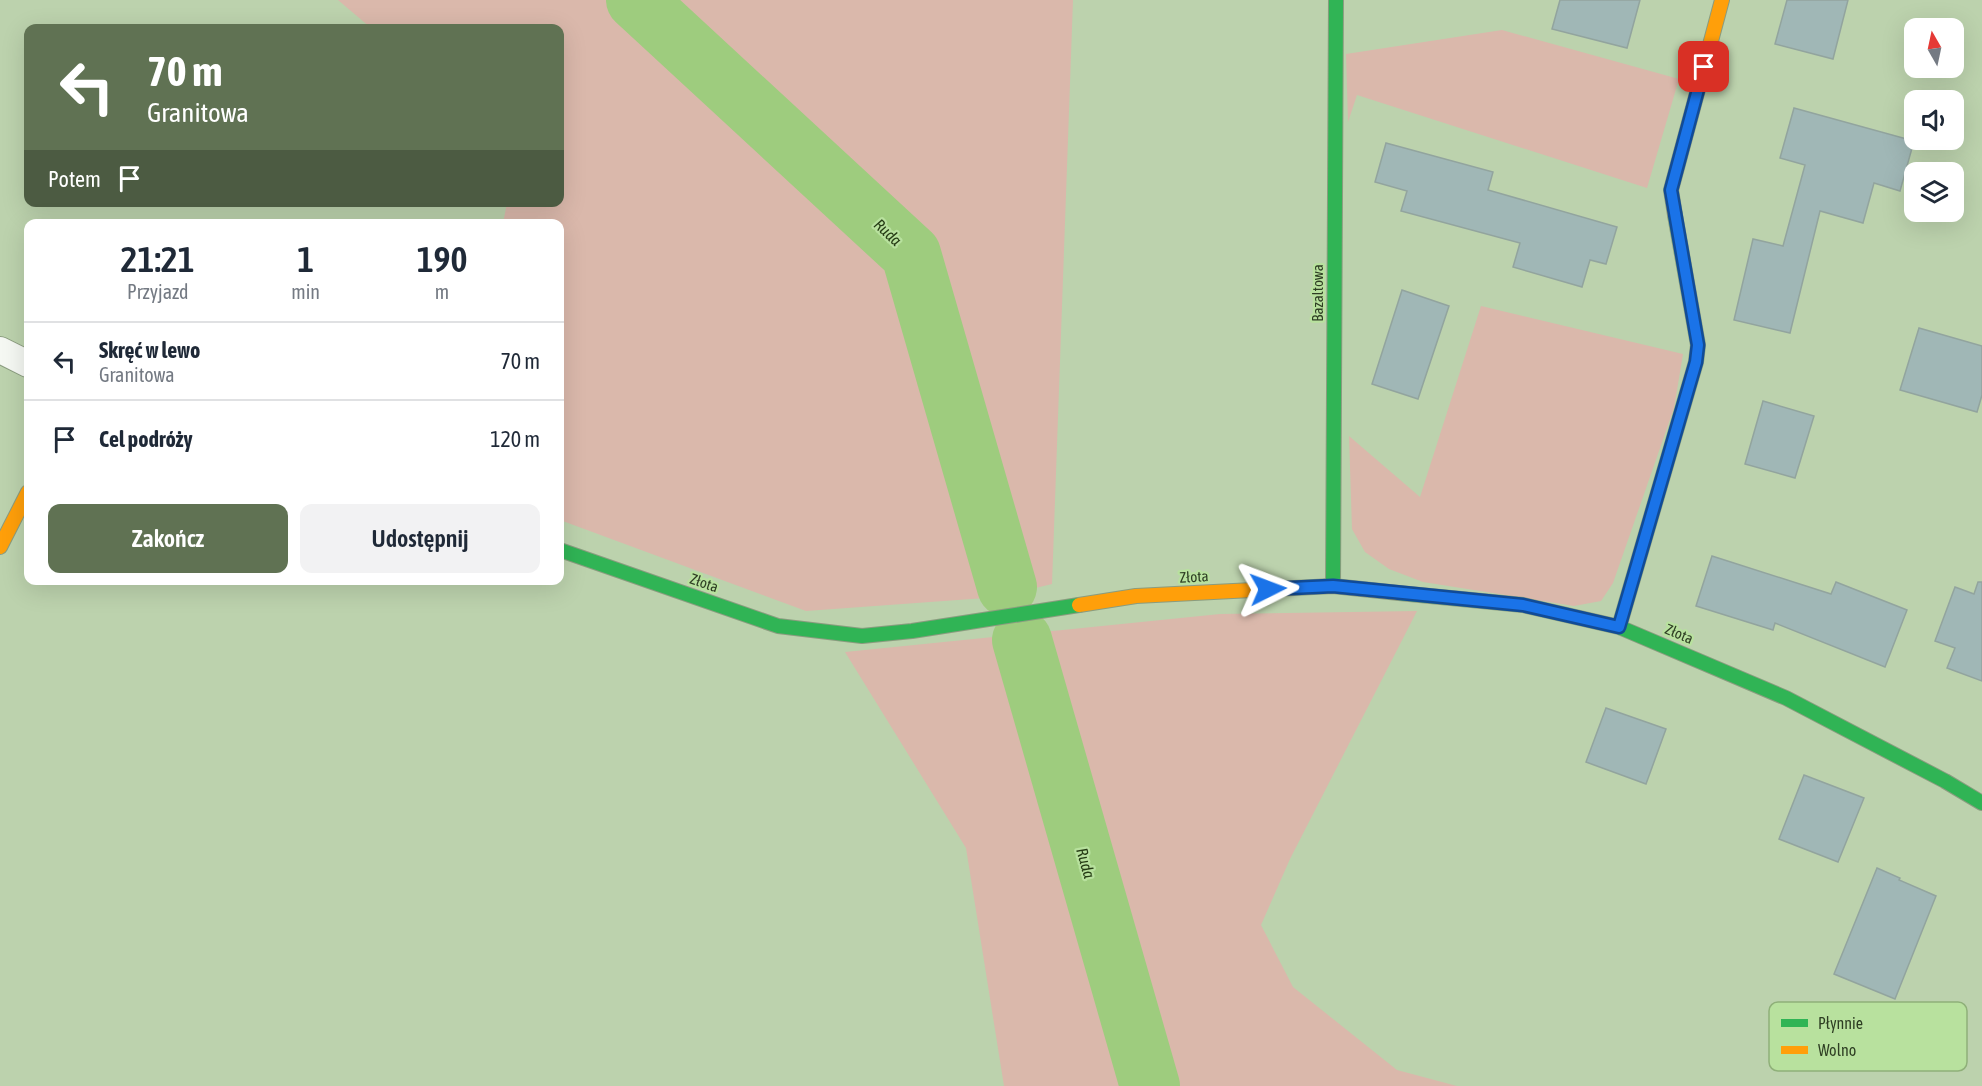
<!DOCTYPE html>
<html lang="pl">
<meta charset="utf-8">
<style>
:root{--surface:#fff;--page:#f2f2f3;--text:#1f2937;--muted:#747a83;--line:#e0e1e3;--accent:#607253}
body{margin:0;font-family:"Asap Condensed",sans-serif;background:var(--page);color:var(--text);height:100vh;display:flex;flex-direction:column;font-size:22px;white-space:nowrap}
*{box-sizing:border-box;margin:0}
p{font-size:20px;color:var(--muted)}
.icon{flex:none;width:33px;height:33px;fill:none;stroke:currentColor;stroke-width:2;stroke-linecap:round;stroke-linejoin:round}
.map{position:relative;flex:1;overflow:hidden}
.sheet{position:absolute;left:24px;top:219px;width:540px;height:366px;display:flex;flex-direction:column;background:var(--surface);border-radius:12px;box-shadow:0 6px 24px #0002}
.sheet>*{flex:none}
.guide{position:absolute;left:24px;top:24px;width:540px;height:183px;border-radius:12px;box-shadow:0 6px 24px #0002;background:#607253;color:#fff;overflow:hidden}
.needle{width:39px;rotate:351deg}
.fabs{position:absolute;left:1904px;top:18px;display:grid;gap:12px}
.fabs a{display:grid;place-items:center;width:60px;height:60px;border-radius:12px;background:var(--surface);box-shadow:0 6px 24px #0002;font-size:30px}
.pin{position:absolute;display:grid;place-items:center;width:51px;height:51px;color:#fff;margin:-26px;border-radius:12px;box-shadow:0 3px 9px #0006}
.me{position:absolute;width:66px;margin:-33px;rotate:87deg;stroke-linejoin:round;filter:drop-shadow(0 0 4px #0008)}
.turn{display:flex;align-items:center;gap:21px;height:126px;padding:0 24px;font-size:27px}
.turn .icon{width:78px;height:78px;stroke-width:2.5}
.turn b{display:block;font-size:42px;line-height:51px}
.then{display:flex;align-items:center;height:57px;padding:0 24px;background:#0003;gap:12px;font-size:22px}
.eta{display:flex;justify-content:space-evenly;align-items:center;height:102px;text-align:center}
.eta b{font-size:36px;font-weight:600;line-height:42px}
.button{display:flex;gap:12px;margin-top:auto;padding:12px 24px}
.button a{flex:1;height:69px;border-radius:12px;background:var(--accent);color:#fff;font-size:24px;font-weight:600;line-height:69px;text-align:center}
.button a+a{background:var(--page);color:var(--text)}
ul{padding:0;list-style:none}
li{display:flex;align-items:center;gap:18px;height:78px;padding:0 24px;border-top:2px solid var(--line)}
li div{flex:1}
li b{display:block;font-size:22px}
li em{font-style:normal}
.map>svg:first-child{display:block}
</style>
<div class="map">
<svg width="1982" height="1086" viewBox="0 0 1982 1086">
<rect width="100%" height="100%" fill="#bcd2ad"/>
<!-- green -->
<path fill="#dab8ab" d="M338,0h735l-21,584 -53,13 -193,14 -246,-91v-296l-57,-1 4,-20 53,-1v-174h-189z
M1502,30l177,49 -32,109 -290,-93 -9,27 -2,-68z
M1481,306l202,48 -9,54 -61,175 -12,18 -27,5 -151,-24 -34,-13 -24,-17 -13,-23 -3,-93 71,61z
M1417,611l-127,248 -29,66 32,62 104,83 60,16h-453l-38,-238 -121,-196 375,-38z"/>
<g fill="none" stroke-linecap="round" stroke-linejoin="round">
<!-- river -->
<path stroke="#9ecc7e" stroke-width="60" d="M636,0l275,254 96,333
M1022,640l128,446"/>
</g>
<!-- building -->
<path fill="#a0b7b6" stroke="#92a49e" stroke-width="1.5" d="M1560,0h80l-13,48 -75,-19z
M1787,0h61l-15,59 -58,-15z
M1794,108l120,33 -14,50 -26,-8 -11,40 -43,-12 -30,122 -56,-13 19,-81 30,7 22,-81 -25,-7z
M1386,143l107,29 -5,18 129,37 -11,37 -16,-4 -8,27 -69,-20 7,-24 -119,-32 6,-20 -32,-9z
M1402,290l47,16 -31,93 -46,-15z
M1919,328l63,18v49l-5,17 -77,-22z
M1763,401l51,15 -19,62 -50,-14z
M1712,556l119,38 5,-12 71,28 -22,57 -110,-44 -2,7 -77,-24z
M1978,582h4v99l-35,-13 8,-20 -20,-7 20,-54 19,7z
M1606,708l60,21 -20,55 -60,-22z
M1804,775l60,23 -26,64 -59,-23z
M1877,868l23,10 -1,2 37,16 -41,103 -61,-25z"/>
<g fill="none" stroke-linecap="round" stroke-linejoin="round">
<!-- street casing -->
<g stroke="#8a9c7f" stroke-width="28">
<path id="street" d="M0,350l28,14"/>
</g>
<!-- fast casing -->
<g stroke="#8a9c7f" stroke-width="16">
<path id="fast" d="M560,550l218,76 84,10 50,-5 167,-26
M1333,586l3,-586
M1399,593l124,12 96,22 167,71 159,83 37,22
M1619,627l77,-265 2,-17 -23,-130"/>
</g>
<!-- slow casing -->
<g stroke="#8a9c7f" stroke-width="16">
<path id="slow" d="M1675,215l-4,-25 51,-190
M0,547l28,-55
M1079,605l57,-9 197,-10 66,7"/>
</g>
<!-- street -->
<use href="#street" stroke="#f5f8f3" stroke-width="26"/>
<!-- fast -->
<use href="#fast" stroke="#30b455" stroke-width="14"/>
<!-- slow -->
<use href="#slow" stroke="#ff9f0a" stroke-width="14"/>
</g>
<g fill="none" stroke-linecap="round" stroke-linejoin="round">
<!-- route casing -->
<g stroke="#114b97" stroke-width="15">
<path id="route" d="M1268,589l65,-3 190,19 96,22 77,-265 2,-17 -27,-155 33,-123"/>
</g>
<!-- route -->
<use href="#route" stroke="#1a73e8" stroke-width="10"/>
</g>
<g text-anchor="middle" stroke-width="4.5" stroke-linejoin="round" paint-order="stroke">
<!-- street labels -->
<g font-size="15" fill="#2e3e23" stroke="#b8e19e">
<text transform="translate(1318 293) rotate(-90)" y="5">Bazaltowa</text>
<text transform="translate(1194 577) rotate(-3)" y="5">Złota</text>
<text transform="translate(704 583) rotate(19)" y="5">Złota</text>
<text transform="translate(1679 634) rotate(23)" y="5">Złota</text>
</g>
<!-- water labels -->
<g font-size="16" font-style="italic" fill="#263c15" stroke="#b8e19e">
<text transform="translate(888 232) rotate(43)" y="6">Ruda</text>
<text transform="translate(1086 863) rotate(74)" y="6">Ruda</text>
</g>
</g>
<!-- legend -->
<rect x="1769" y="1002" width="198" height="69" rx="9" fill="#b8e19e" stroke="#8fb079" stroke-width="1.5"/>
<rect x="1781" y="1019" width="27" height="8" fill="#30b455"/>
<rect x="1781" y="1046" width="27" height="8" fill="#ff9f0a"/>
<g font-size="16" fill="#2e3e23">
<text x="1818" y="1029">Płynnie</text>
<text x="1818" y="1056">Wolno</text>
</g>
</svg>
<div class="fabs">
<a><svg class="needle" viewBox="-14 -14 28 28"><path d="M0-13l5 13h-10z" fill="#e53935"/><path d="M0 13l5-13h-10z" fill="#747a83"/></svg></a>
<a><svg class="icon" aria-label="sound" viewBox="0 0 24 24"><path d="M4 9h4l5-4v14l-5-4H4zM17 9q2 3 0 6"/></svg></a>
<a><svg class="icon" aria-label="layers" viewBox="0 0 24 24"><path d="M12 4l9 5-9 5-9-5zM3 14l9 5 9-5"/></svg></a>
</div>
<div class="pin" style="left:1704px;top:67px;background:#d93025"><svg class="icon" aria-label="arrive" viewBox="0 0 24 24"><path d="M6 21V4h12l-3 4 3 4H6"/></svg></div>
<svg class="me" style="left:1268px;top:589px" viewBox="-20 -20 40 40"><path d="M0-17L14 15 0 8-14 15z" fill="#1a73e8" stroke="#fff" stroke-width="4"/></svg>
<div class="guide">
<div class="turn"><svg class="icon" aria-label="left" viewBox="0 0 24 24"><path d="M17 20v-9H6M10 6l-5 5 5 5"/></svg><div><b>70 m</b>Granitowa</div></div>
<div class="then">Potem<svg class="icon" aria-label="arrive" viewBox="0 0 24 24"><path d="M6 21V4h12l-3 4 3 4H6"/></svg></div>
</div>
<section class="sheet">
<div class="eta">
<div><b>21:21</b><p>Przyjazd</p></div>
<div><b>1</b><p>min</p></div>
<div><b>190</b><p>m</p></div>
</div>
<ul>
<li><svg class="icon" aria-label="left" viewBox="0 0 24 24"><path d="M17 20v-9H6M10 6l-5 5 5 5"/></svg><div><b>Skręć w lewo</b><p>Granitowa</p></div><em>70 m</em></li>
<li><svg class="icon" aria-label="arrive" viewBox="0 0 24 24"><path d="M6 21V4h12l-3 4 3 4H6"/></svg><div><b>Cel podróży</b></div><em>120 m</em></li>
</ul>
<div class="button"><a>Zakończ</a><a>Udostępnij</a></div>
</section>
</div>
